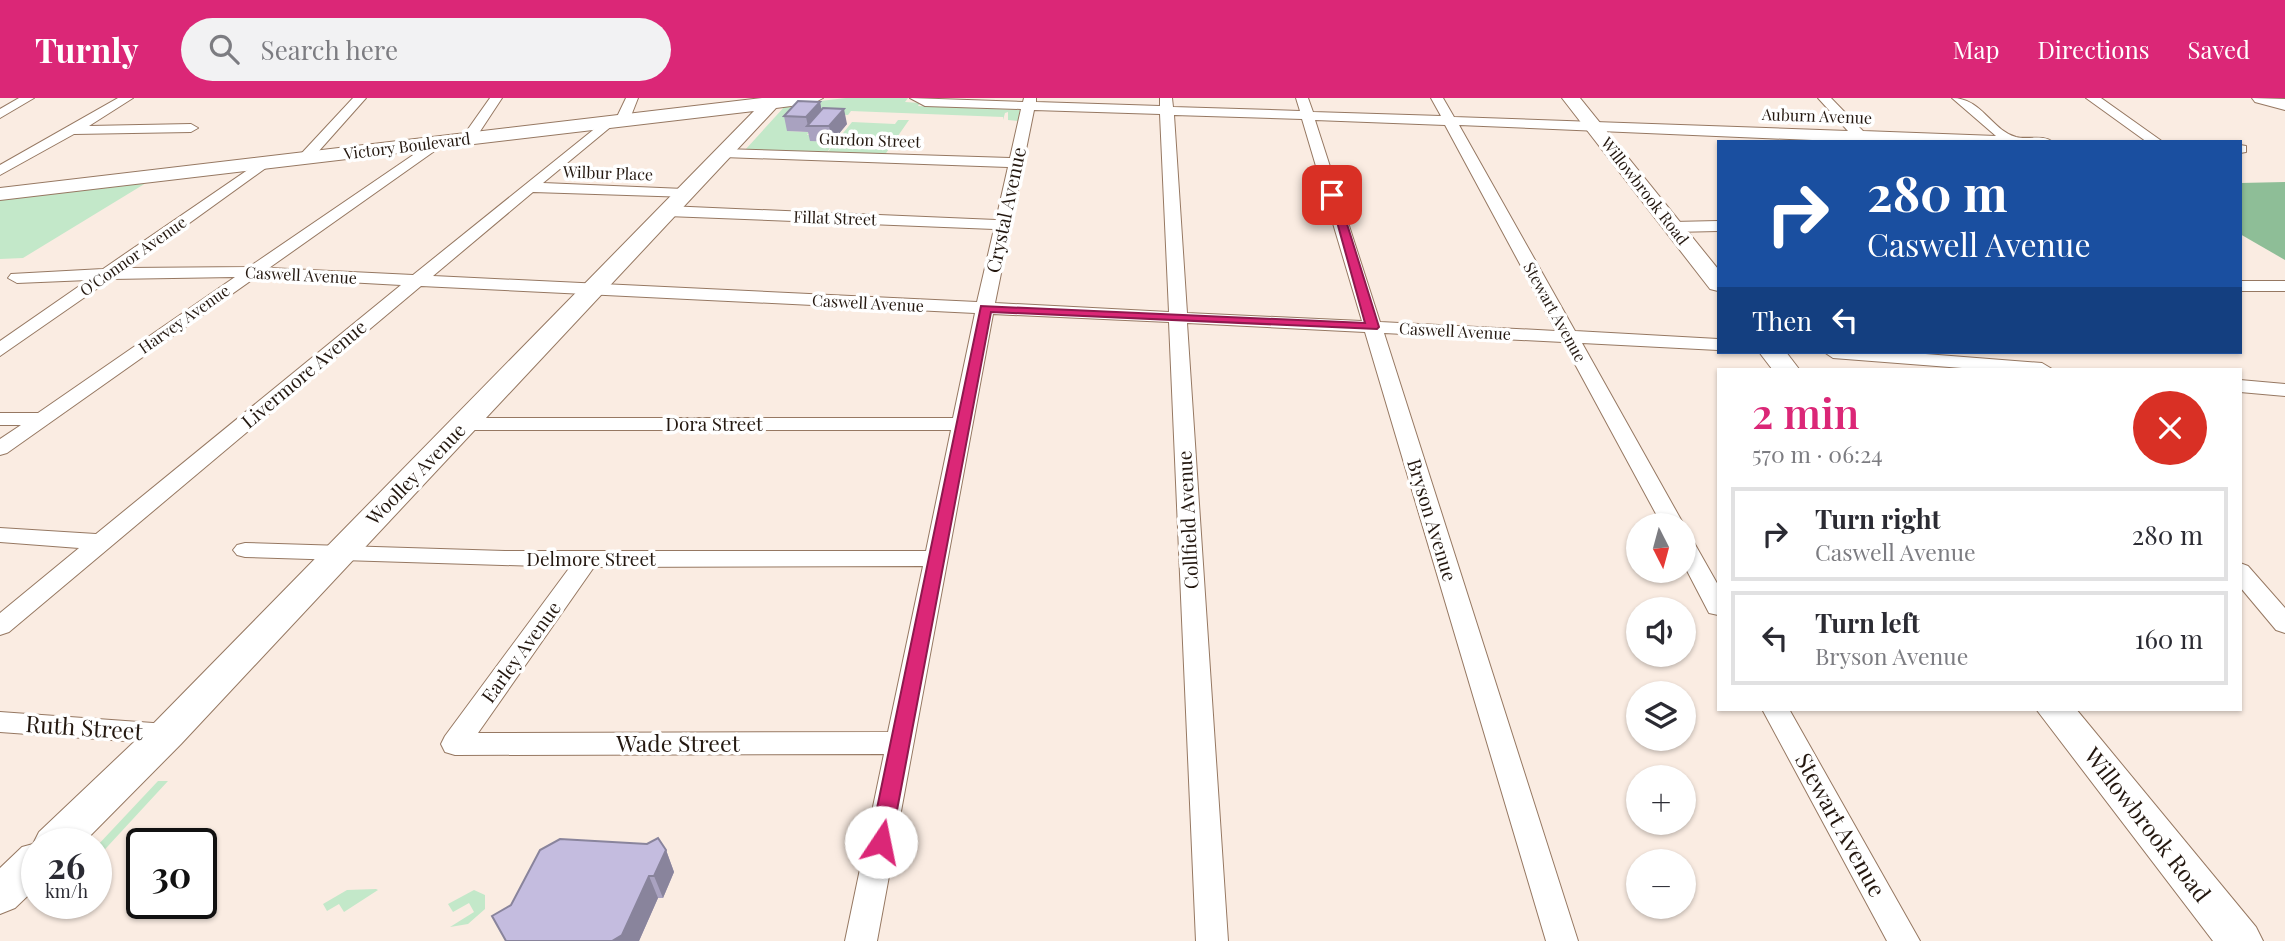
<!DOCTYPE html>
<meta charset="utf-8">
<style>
:root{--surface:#fff;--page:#f2f2f3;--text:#2b2b33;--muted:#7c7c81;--line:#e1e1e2;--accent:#db2777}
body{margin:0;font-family:"Playfair Display",serif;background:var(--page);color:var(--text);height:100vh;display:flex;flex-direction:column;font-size:26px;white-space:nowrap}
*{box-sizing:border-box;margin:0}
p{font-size:23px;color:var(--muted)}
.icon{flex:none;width:38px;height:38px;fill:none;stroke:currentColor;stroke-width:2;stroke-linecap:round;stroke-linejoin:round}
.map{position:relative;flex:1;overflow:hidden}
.panel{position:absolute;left:1717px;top:270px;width:525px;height:343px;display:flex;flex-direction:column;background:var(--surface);border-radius:0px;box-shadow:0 2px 5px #0004}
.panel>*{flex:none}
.top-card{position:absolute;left:1717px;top:42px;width:525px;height:214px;border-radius:0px;box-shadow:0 2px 5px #0004;background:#1a4fa0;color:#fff;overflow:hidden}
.needle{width:46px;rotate:174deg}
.controls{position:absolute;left:1626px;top:415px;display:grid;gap:14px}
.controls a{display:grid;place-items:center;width:70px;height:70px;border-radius:50%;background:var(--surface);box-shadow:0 2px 5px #0004;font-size:35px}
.speed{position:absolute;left:21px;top:730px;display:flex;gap:14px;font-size:35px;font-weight:700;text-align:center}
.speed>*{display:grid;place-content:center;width:91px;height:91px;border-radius:50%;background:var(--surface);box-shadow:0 2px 5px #0004;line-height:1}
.speed small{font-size:18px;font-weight:400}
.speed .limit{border:4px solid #111;border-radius:10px;background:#fff;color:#111}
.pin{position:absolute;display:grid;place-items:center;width:60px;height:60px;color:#fff;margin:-30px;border-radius:14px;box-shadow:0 4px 10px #0006}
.me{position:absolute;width:77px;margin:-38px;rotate:11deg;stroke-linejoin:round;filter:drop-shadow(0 0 5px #0008)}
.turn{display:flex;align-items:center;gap:24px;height:147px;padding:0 35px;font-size:32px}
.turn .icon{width:91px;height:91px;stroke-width:2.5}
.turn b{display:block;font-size:49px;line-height:60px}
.then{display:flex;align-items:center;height:66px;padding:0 35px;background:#0003;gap:14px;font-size:26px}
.round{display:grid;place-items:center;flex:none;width:74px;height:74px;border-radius:37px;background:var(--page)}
.summary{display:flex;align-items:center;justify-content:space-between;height:119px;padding:0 35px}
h1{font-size:42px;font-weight:600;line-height:52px;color:var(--accent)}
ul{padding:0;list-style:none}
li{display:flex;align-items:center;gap:21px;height:94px;margin:0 14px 10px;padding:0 21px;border:4px solid var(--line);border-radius:0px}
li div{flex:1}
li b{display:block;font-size:26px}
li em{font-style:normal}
header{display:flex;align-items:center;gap:42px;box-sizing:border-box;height:98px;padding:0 35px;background:var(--accent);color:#fff}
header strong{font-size:33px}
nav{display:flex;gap:38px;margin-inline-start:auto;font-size:24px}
.search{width:490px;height:63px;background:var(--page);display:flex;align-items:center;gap:18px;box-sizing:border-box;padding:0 24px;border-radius:38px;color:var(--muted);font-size:26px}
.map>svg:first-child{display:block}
</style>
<header>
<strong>Turnly</strong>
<div class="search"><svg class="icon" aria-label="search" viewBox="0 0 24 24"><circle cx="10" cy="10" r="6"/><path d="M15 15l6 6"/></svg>Search here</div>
<nav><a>Map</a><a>Directions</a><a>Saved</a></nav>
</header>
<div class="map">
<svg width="2285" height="843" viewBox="0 0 2285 843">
<rect width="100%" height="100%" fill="#faece2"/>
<!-- green -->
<path fill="#c3e8c9" d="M846,0h62l-3,4 15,1 -2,3 102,4 -2,11 -10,-1v-8l-3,1 -2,7v-3l-152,-6 -3,4 -18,-1 -43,17 22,1 -2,3h7l-3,6 22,1 -6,11 25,-31 43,2 3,-4h11l-25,36 -139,-6 41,-45z
M146,85l-123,75 -23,1v-60z
M158,683h10l-72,78v-12z
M347,792l29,-1 2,1 -34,22 -5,-8 -12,7 -4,-7z
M474,792l11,5v14l-17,15 -18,3 24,-15 -5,-9 -16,9 -5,-8z"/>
<!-- forest -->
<path fill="#8ebe97" d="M2285,84v78l-45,-26v-51z"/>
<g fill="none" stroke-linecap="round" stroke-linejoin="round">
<!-- street casing -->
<g stroke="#967862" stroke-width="2">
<path id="street" d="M19,0h15l-34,20v-9z
M118,0h15l-44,28 102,-2 7,4 -7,4 -117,2 -74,41v-10z
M353,0h13l-56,63h-10v-6z
M490,0h12l-29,44h-10l-2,-3z
M626,0h12l-9,23 -7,4 -7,-4z
M910,0l113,4 1,-4h12v4l124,4v-8h12l1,9 127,4 -4,-13h12l5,14 128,4 -10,-18h12l11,19 394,14 -30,-33h13l32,33 133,5 -44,-38c30,0 39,32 64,39 12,3 27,-3 37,5h-195l-399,-17 116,206 143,8v11l-136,-7 102,182v1l-22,-1 -99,-183 -179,-9 194,608h-32l-181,-609 -178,-9 41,618h-32l-27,-619 -176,-8 -116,627h-32l39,-187 -429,1 -10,-3 -4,-8 4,-8 125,-169 -325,-10 -8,-2 -4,-5 4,-5 8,-2 260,8h421l25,-121h-487l-10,-6 10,-6h489l22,-105 -554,-27 -412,346 -9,3v-22l79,-65 -79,-6v-14l96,6 305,-249 -145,-8 -249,176 -7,2v-16l21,-14h-21v-12h38l197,-136 -124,2 -111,77v-15l88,-61 -71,3 -9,-5 3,-4 92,-5 162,-111 5,1v6l-143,103 122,-1 189,-129 5,1v6l-174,123 144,7 195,-157 7,4 -2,3 -70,58 141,6 8,5 -3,3 -156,-5 -100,84 544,26 17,-73 -327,-13 -8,-5 8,-5 329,14 12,-53 -285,-10 -7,-4 7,-4 287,9 11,-49 -96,-3zM1034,12l126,4 9,198 -174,-9zM1174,17l128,4 60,202 -175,-8zM1315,22l130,5 111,206 -176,-9zM923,468l-35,166 -410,1 116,-166z
M2086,0h15l62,44h-16z
M2240,47l6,1v6l-6,1z
M1718,123v10l-45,1 -8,-5 8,-5z
M2240,183h45v10h-45z
M1824,254h76l142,11 10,6h-77l-142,-11z
M2240,282l45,4v12l-45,-4z
M1684,439l8,2 26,46v30l-9,-2 -25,-48z
M2240,465l8,3 37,42v25l-9,-3 -36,-43z
M1762,611h27l131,232h-33z
M0,614l167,12 10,3 4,7 -4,7 -10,3 -167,-12z"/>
</g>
<!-- secondary casing -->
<g stroke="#967862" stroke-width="2">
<path id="secondary" d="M762,0h61l-9,5 -38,5 -595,636 -99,100h-45v43l-22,21 -15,6v-46l22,-21 11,-3 6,-12 114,-108 601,-613 -754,89v-12z
M1562,0h18l138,171v22l-8,-2z
M2252,0l33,1v11l-30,-8z
M1759,254h27l13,17h-27z
M2036,611h40l180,218 7,14h-50z"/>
</g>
<!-- street -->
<use href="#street" fill="#fff" fill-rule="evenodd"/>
<!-- secondary -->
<use href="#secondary" fill="#fff" fill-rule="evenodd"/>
</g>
<!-- wall -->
<path fill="#a9a2c0" d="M820,4l1,7 26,15 -15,18 -22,-1 -2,-9 -21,-1 -3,-15z
M666,752l8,22 -11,26h-5l-19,43h-134z"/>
<!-- shaded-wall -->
<path fill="#89849c" d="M820,4l3,15 -15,9 -2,-9z
M844,11l3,15 -15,18 -3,-16z
M666,752l8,22 -11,26 -9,-22z
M649,778l9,22 -19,43h-27z"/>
<!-- building -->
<path fill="#c4bcdf" stroke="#89849c" stroke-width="2" d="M798,3l22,1 -14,15 -22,-1z
M823,10l21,1 -15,17h-22z
M658,740l8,12 -12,26h-5l-27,59 -10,6h-106l-14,-25 19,-11 29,-55 20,-11 87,5z"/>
<!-- route -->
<path fill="#db2777" stroke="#8e194d" stroke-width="2" d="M1329,95l9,2 41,132 -2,2 -386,-17 -100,530 -3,6 -7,3 -8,-3 -3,-6 111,-536 384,17z"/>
<g text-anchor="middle" stroke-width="7" stroke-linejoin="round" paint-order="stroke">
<!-- far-street labels -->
<g font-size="16" fill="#241810" stroke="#fff">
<text transform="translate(1817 18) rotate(2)" y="6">Auburn Avenue</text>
<text transform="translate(870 42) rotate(2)" y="6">Gurdon Street</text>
<text transform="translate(407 48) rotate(-7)" y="6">Victory Boulevard</text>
<text transform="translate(608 75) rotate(2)" y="6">Wilbur Place</text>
<text transform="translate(1645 93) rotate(52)" y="6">Willowbrook Road</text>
<text transform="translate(835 120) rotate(2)" y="6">Fillat Street</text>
<text transform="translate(133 158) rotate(-35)" y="6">O'Connor Avenue</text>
<text transform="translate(301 177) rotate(3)" y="6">Caswell Avenue</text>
<text transform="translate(868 205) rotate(3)" y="6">Caswell Avenue</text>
<text transform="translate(1555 214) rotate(61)" y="6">Stewart Avenue</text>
<text transform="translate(184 221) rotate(-35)" y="6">Harvey Avenue</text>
<text transform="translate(1455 233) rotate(3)" y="6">Caswell Avenue</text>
</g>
<!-- street labels -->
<g font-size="19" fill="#241810" stroke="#fff">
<text transform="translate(1006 112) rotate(-78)" y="7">Crystal Avenue</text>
<text transform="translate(304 276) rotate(-40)" y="7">Livermore Avenue</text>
<text x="714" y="333">Dora Street</text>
<text transform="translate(416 376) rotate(-46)" y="7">Woolley Avenue</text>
<text transform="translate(1188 422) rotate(-93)" y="7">Collfield Avenue</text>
<text transform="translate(1432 422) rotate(73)" y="7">Bryson Avenue</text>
<text x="591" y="468">Delmore Street</text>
<text transform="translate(521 554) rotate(-54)" y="7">Earley Avenue</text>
</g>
<!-- near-street labels -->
<g font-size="23" fill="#241810" stroke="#fff">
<text transform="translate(84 630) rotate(4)" y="8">Ruth Street</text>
<text x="678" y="654">Wade Street</text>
<text transform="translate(1840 727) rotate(61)" y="8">Stewart Avenue</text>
<text transform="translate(2147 727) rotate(52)" y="8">Willowbrook Road</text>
</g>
</g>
</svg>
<div class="controls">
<a><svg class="needle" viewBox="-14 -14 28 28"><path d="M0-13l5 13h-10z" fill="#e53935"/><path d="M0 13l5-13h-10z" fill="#7c7c81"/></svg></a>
<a><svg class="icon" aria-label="sound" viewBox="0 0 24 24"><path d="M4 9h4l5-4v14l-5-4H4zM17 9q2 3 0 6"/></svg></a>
<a><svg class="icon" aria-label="layers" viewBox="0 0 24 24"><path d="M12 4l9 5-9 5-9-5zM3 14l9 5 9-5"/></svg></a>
<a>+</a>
<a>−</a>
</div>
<div class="speed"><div>26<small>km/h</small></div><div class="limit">30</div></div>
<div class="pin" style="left:1332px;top:97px;background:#d93025"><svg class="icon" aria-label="arrive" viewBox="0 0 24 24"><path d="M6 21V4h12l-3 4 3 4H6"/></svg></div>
<svg class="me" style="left:881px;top:744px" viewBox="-20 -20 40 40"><circle r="19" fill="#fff"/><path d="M0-13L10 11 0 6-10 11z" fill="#db2777"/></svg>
<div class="top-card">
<div class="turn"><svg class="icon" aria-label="right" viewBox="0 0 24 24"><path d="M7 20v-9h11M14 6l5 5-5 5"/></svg><div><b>280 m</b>Caswell Avenue</div></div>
<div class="then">Then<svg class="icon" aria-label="left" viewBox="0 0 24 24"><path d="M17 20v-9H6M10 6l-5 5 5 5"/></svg></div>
</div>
<section class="panel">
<div class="summary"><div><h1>2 min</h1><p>570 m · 06:24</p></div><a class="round" style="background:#d93025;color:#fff"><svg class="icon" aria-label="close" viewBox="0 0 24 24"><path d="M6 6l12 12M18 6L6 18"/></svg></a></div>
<ul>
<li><svg class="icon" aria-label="right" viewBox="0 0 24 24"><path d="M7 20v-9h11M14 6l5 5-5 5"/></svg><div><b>Turn right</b><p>Caswell Avenue</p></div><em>280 m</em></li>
<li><svg class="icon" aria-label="left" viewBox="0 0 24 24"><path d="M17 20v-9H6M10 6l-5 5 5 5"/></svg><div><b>Turn left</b><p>Bryson Avenue</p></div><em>160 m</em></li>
</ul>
</section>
</div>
